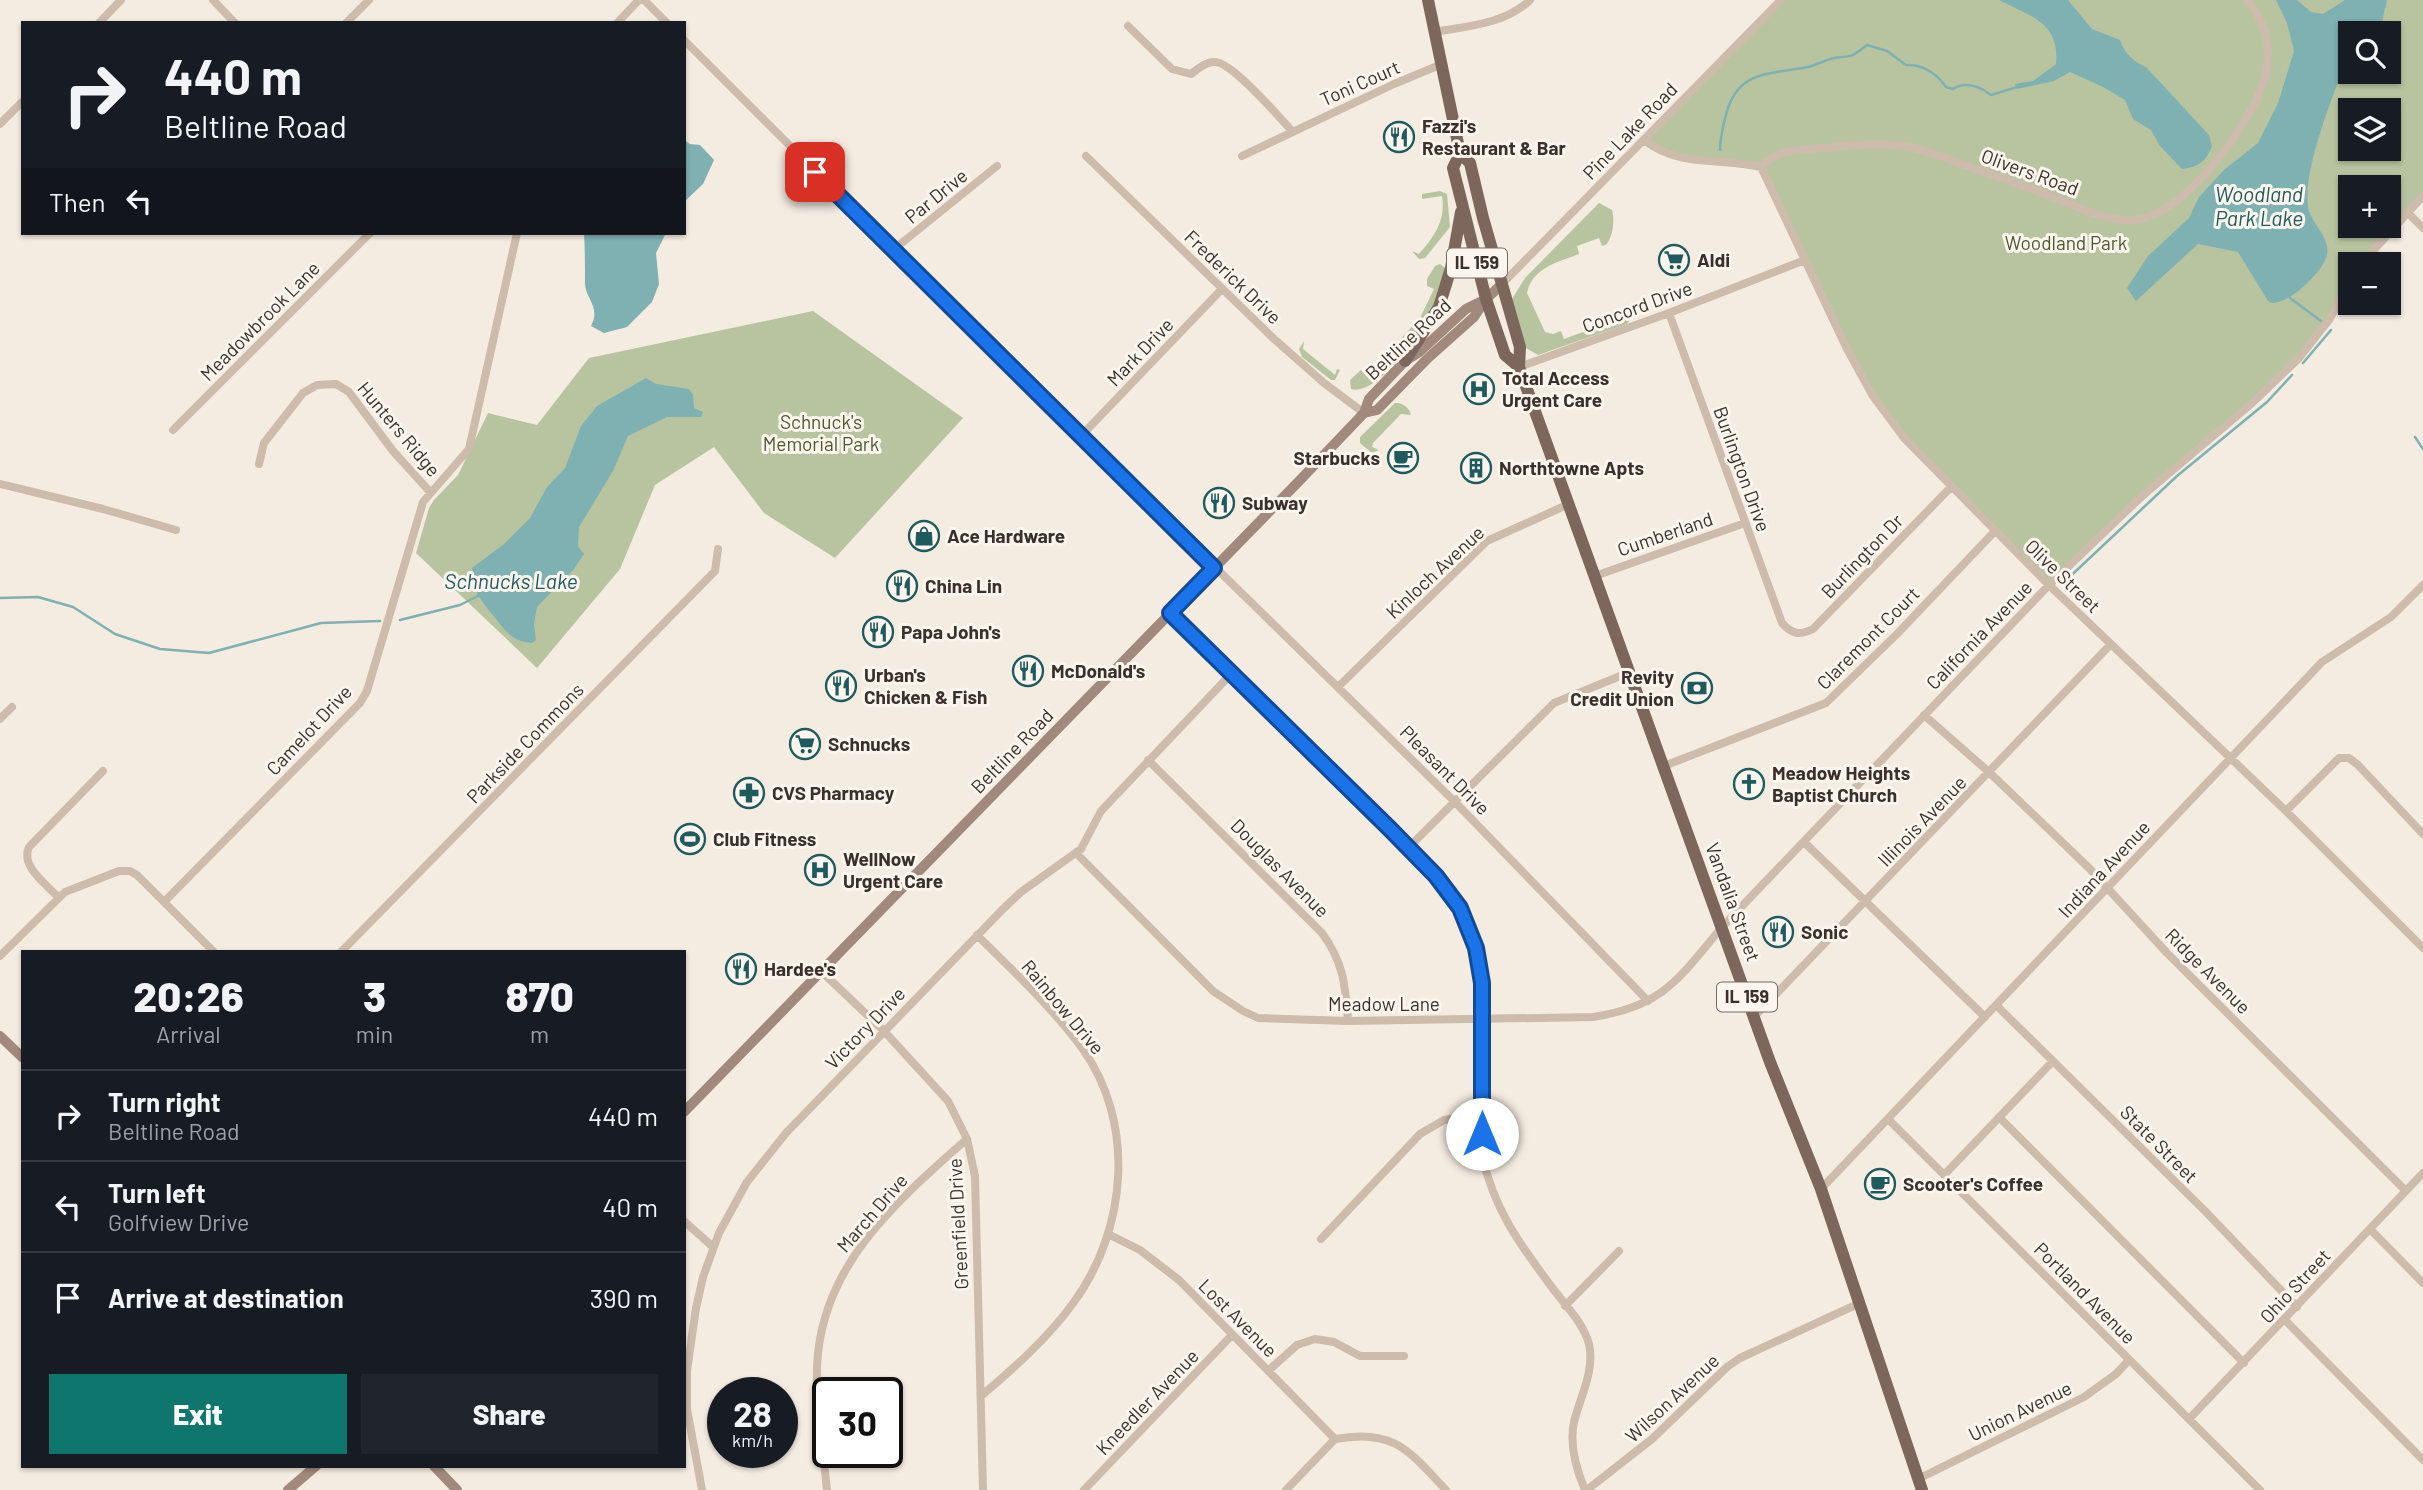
<!DOCTYPE html>
<meta charset="utf-8">
<style>
:root{--surface:#171b24;--page:#20242c;--text:#f1f3f6;--muted:#9ea1a6;--line:#363941;--accent:#0f766e}
body{margin:0;font-family:Barlow,sans-serif;background:var(--page);color:var(--text);height:100vh;display:flex;flex-direction:column;font-size:26px;white-space:nowrap}
*{box-sizing:border-box;margin:0}
p{font-size:23px;color:var(--muted)}
.icon{flex:none;width:38px;height:38px;fill:none;stroke:currentColor;stroke-width:2;stroke-linecap:round;stroke-linejoin:round}
.map{position:relative;flex:1;overflow:hidden}
.details{position:absolute;left:21px;top:950px;width:665px;height:518px;display:flex;flex-direction:column;background:var(--surface);border-radius:0px;box-shadow:0 2px 5px #0004}
.details>*{flex:none}
.top-card{position:absolute;left:21px;top:21px;width:665px;height:214px;border-radius:0px;box-shadow:0 2px 5px #0004;background:#171b24;color:var(--text);overflow:hidden}
.tools{position:absolute;left:2338px;top:21px;display:grid;gap:14px}
.tools a{display:grid;place-items:center;width:63px;height:63px;border-radius:0px;background:var(--surface);box-shadow:0 2px 5px #0004;font-size:35px}
.speed{position:absolute;left:707px;top:1377px;display:flex;gap:14px;font-size:35px;font-weight:700;text-align:center}
.speed>*{display:grid;place-content:center;width:91px;height:91px;border-radius:50%;background:var(--surface);box-shadow:0 2px 5px #0004;line-height:1}
.speed small{font-size:18px;font-weight:400}
.speed .limit{border:4px solid #111;border-radius:10px;background:#fff;color:#111}
.pin{position:absolute;display:grid;place-items:center;width:60px;height:60px;color:#fff;margin:-30px;border-radius:14px;box-shadow:0 4px 10px #0006}
.me{position:absolute;width:77px;margin:-38px;rotate:0deg;stroke-linejoin:round;filter:drop-shadow(0 0 5px #0008)}
.turn{display:flex;align-items:center;gap:24px;height:147px;padding:0 28px;font-size:32px}
.turn .icon{width:91px;height:91px;stroke-width:2.5}
.turn b{display:block;font-size:49px;line-height:60px}
.then{display:flex;align-items:center;height:66px;padding:0 28px;background:#0003;gap:14px;font-size:26px}
.eta{display:flex;justify-content:space-evenly;align-items:center;height:119px;text-align:center}
.eta b{font-size:42px;font-weight:800;line-height:49px}
.action{display:flex;gap:14px;margin-top:auto;padding:14px 28px}
.action a{flex:1;height:80px;border-radius:0px;background:var(--accent);color:#fff;font-size:28px;font-weight:800;line-height:80px;text-align:center}
.action a+a{background:var(--page);color:var(--text)}
ul{padding:0;list-style:none}
li{display:flex;align-items:center;gap:21px;height:91px;padding:0 28px;border-top:2px solid var(--line)}
li div{flex:1}
li b{display:block;font-size:26px}
li em{font-style:normal}
.map>svg:first-child{display:block}
</style>
<div class="map">
<svg width="2423" height="1490" viewBox="0 0 2423 1490">
<rect width="100%" height="100%" fill="#f4ebe1"/>
<!-- green -->
<path fill="#b8c4a0" fill-rule="evenodd" d="M1780,0h643v196l-62,68h-11v18l-28,48 -54,58 -219,197 -144,-146 -44,-64 -100,-208 -102,-15 -15,-12zM2350,33h39v39h-39zM2350,110h39v39h-39zM2350,187h39v39h-39z
M1440,191l7,3 3,33 -25,31 -6,1 -7,-8 7,3c15,-17 27,-34 23,-58l-20,3v-5z
M1599,203l13,7c3,11 1,24 -5,34l-5,2 -3,-8 -22,8 2,8c-21,8 -47,14 -52,39l18,39 8,2 8,-3 3,8 62,-23 -1,-9 6,4v7l-4,6 -89,31 -12,-7 -14,-49 13,-21z
M1440,264l5,4c-3,12 -5,25 -10,37 -10,23 -57,92 -84,84l-1,-9 11,-10 6,5 53,-57 14,-29 -7,-3v-7l8,-13z
M813,311l150,107 -128,140 -71,-45 -50,-66 -59,38 -35,84 -83,99 -121,-115 13,-45 5,-8 24,-25 30,-62 49,12 52,-67z
M1304,341l-1,8 32,26 2,-6 3,1 -5,10h-4l-29,-23 -3,-8z
M1395,403c7,-1 15,5 16,12l-10,-1 -28,29 -1,4 7,3 -7,3 -12,-10v-6z"/>
<!-- water -->
<path fill="#7fb0b2" d="M1999,0h69l24,29 28,11c4,13 14,22 26,27l63,68 3,11c-6,16 -14,21 -30,23l-22,-23 -9,-16 -18,-11 -8,-19 -22,-13 -33,-15 -16,9 -37,8 -2,-5 18,-3 23,-17c4,-42 -25,-47 -57,-64z
M2276,0h21l14,12 12,2 22,-14h42l-5,22 -10,11h-22v27l-7,9c-12,32 -43,109 -34,142 5,15 21,27 18,44 -4,17 -38,49 -55,48l-4,-2 -30,-49 -40,-8 -62,57 -9,-13 21,-32 41,-38 10,-21 26,-28 33,-26 20,-40 16,-52 -7,-28z
M684,140l6,4 10,1 14,15 -11,24 -19,18z
M584,233h82l-10,20 3,31 -7,18 -25,25 -23,6 -13,-7c10,-19 -5,-26 -6,-42 0,-17 0,-34 -1,-51z
M646,378l10,6 33,5 4,6 1,13 9,4 -2,5h-34l-39,19 -15,35 -34,56 -1,19 6,8 -10,15 -37,38 -3,17 2,16 -4,3c-22,-2 -28,-14 -40,-29 -12,-14 -21,-27 -20,-46l32,-24 26,-26 17,-31 18,-19 16,-42 16,-20z"/>
<g fill="none" stroke-linecap="round" stroke-linejoin="round">
<!-- stream -->
<path stroke="#7fb0b2" stroke-width="2.5" d="M1720,150c0,-15 4,-28 8,-42 13,-39 46,-34 80,-41 9,-2 17,-7 26,-9 20,-3 15,1 33,-13l20,6 19,14c17,-1 31,9 40,22l7,2c13,-8 26,-3 38,6l26,-8
M2290,298l31,23
M2303,363l28,-33
M2415,437l8,12
M2061,585l116,-109 90,-74 25,-27
M0,598l38,-1 35,10 42,27 45,15 49,4 112,-30 59,-2
M400,620l60,-15 20,-10"/>
<!-- street -->
<path stroke="#cdbbac" stroke-width="8" d="M213,0l22,23
M644,0l23,23
M99,23l22,-23
M346,23l23,-23
M617,23l22,-23
M1128,26l44,43 19,5c7,-5 15,-13 24,-12 17,0 64,55 77,69
M1435,32c33,-6 70,-8 95,-32
M684,40l397,396 374,366 193,199
M0,124l23,-23
M1644,140c36,28 76,17 117,27
M1086,156l187,182 51,45 40,30
M1242,156l152,-72 48,-20
M1761,167l86,182 26,47 32,43 144,146 237,226 137,137
M1761,167c18,-20 37,-16 63,-19 27,-3 58,-6 85,-1 15,3 31,9 45,14 31,11 61,22 91,33 26,10 63,29 91,26 48,-6 109,-89 125,-131 12,-31 9,-64 -14,-89
M2407,212l16,16
M893,250l104,-84
M2361,264l62,-68
M1501,285l280,-285
M1669,313l113,310c10,11 17,13 31,6l138,-142
M1519,367l150,-54 136,-53
M173,430l197,-197
M1081,436l140,-146
M259,464l5,-21 39,-50 14,-8 19,-1 13,8 44,59 38,42
M0,484l103,25 73,21
M1595,576l150,-53
M1170,613l145,141 93,94 39,42 12,18 17,40 6,35v172c12,54 36,87 69,131 13,18 32,36 38,58 6,27 -9,53 -15,78 -5,23 2,47 11,68
M1338,687l149,-146 82,-37
M1924,715l66,58 99,95 78,85 239,238
M0,719l12,-12
M1148,760l174,173c22,30 23,52 26,88
M1664,766l162,-63 71,-69 98,-103
M2286,811l53,-53h10l9,7 65,69
M1804,842l181,175
M1408,848l146,-145 76,-31
M1077,854l136,137 30,20 15,7 90,3 245,-4c71,-11 86,-39 129,-90l327,-342 92,-88 110,-93 48,-46 30,-38 21,-37
M58,897c-12,-13 -38,-31 -29,-50l74,-76
M164,902l196,-199 7,-12 56,-189 46,-53 48,-216
M977,935c36,36 75,72 105,113 54,75 45,181 -8,254 -26,36 -60,66 -93,94
M341,952l374,-381 3,-22
M0,956l65,-64 54,-21h11l7,4 77,77
M821,971l63,60 64,70 19,38 8,37 8,314
M1996,1005l209,206 92,96
M1754,1017l357,-373
M1999,1117l245,246
M1888,1119l372,371
M1944,1175l109,-114
M1821,1189l501,-527 69,-45 32,-32
M684,1221l29,26
M2370,1229l53,54
M1108,1234l32,16 39,30 156,159
M1321,1239l99,-105 24,-14 38,-7
M1565,1306l54,-55
M2285,1320l138,140
M1268,1371l29,-26 18,-6 19,3 26,14h44
M2189,1419l234,-246
M1335,1439c59,-11 74,12 111,51
M1918,1479l166,-82 32,-23 13,-14
M702,1490l-15,-81v-38l9,-63 7,-31 16,-44 28,-51 39,-49 216,-223 19,-18 60,-43 20,-38 131,-138
M827,1490c-4,-40 -11,-82 -10,-122 3,-102 79,-166 150,-229
M1084,1490l148,-155
M1286,1490l49,-51
M1587,1490l65,-51 75,-72 13,-9 120,-55"/>
<!-- secondary -->
<path stroke="#a18a7d" stroke-width="10" d="M1364,413l13,-3 51,-52 46,-41 12,-18 15,-14
M0,1036l23,22
M684,1112l619,-635 61,-64 5,-14 36,-38 13,-8 48,-44 20,-10
M434,1466l23,24
M288,1490l28,-24"/>
<!-- primary -->
<path stroke="#7d675c" stroke-width="12" d="M1428,0l32,153 10,10 13,55 37,129 -1,20 251,695 51,127 101,301
M1460,153l-7,15 33,131 19,56 14,12
M1405,361l34,-54 12,-39 10,-56"/>
</g>
<g fill="none" stroke-linecap="round" stroke-linejoin="round">
<!-- route casing -->
<g stroke="#114b97" stroke-width="18">
<path id="route" d="M815,172l399,396 -44,45 220,216 46,47 24,32 16,40 6,35v151"/>
</g>
<!-- route -->
<use href="#route" stroke="#1a73e8" stroke-width="12"/>
</g>
<!-- icons -->
<defs>
<g id="restaurant-ring" transform="scale(1.575)"><circle r="9.5" fill="#fbf5ee" stroke="#1f5a5e" stroke-width="1.5"/><path d="M-5-6h1v4h1v-4h1v4h1v-4h1v5L-1.5 .5V6h-2V.5L-5-1ZM5-6V6H3V1.5H1.5Q1.5-4 5-6Z" fill="#1f5a5e"/></g>
<g id="supermarket-ring" transform="scale(1.575)"><circle r="9.5" fill="#fbf5ee" stroke="#1f5a5e" stroke-width="1.5"/><path d="M-6-5.5h2.5l.6 2H6L4.5 2H-2.5L-4.4-4H-6ZM-1.5 3.2a1.3 1.3 0 1 0 .1 0ZM3 3.2a1.3 1.3 0 1 0 .1 0Z" fill="#1f5a5e"/></g>
<g id="hospital-ring" transform="scale(1.575)"><circle r="9.5" fill="#fbf5ee" stroke="#1f5a5e" stroke-width="1.5"/><path d="M-5-5h3v3.5h4V-5h3V5h-3V1.5h-4V5h-3Z" fill="#1f5a5e"/></g>
<g id="cafe-ring" transform="scale(1.575)"><circle r="9.5" fill="#fbf5ee" stroke="#1f5a5e" stroke-width="1.5"/><path d="M-5.5-4.5H6V0H3Q3 3.5 0 3.5H-2.5Q-5.5 3.5-5.5 0ZM3-3.2v2h1.7v-2ZM-6 4.5H4V6H-6Z" fill="#1f5a5e"/></g>
<g id="building-ring" transform="scale(1.575)"><circle r="9.5" fill="#fbf5ee" stroke="#1f5a5e" stroke-width="1.5"/><path d="M-4-6H4V6H1V3H-1V6H-4ZM-2.5-4.3h1.7v1.8h-1.7ZM.8-4.3h1.7v1.8H.8ZM-2.5-1h1.7V.8h-1.7ZM.8-1h1.7V.8H.8Z" fill="#1f5a5e"/></g>
<g id="shop-ring" transform="scale(1.575)"><circle r="9.5" fill="#fbf5ee" stroke="#1f5a5e" stroke-width="1.5"/><path d="M-5-2.5h2.3a2.7 3.5 0 0 1 5.4 0H5L5.5 6h-11ZM-1.5-2.5h3a1.5 2.3 0 0 0-3 0Z" fill="#1f5a5e"/></g>
<g id="bank-ring" transform="scale(1.575)"><circle r="9.5" fill="#fbf5ee" stroke="#1f5a5e" stroke-width="1.5"/><path d="M-6-4H6V4H-6ZM0-2.3a2.3 2.3 0 1 0 0 4.6a2.3 2.3 0 1 0 0-4.6Z" fill="#1f5a5e"/></g>
<g id="church-ring" transform="scale(1.575)"><circle r="9.5" fill="#fbf5ee" stroke="#1f5a5e" stroke-width="1.5"/><path d="M-1.2-6h2.4v3.5h3.3v2.4h-3.3V6h-2.4V-.1h-3.3v-2.4h3.3Z" fill="#1f5a5e"/></g>
<g id="pharmacy-ring" transform="scale(1.575)"><circle r="9.5" fill="#fbf5ee" stroke="#1f5a5e" stroke-width="1.5"/><path d="M-2-6h4v4h4v4h-4v4h-4v-4h-4v-4h4Z" fill="#1f5a5e"/></g>
<g id="stadium-ring" transform="scale(1.575)"><circle r="9.5" fill="#fbf5ee" stroke="#1f5a5e" stroke-width="1.5"/><path d="M0-5a6.5 5 0 1 0 0 10a6.5 5 0 1 0 0-10ZM-3.5-1.8h7v3.6h-7Z" fill="#1f5a5e"/></g>
</defs>
<g fill-rule="evenodd">
<use href="#restaurant-ring" x="1399" y="137"/>
<use href="#supermarket-ring" x="1674" y="260"/>
<use href="#hospital-ring" x="1479" y="389"/>
<use href="#cafe-ring" x="1403" y="458"/>
<use href="#building-ring" x="1476" y="468"/>
<use href="#restaurant-ring" x="1219" y="503"/>
<use href="#shop-ring" x="924" y="536"/>
<use href="#restaurant-ring" x="902" y="586"/>
<use href="#restaurant-ring" x="878" y="632"/>
<use href="#restaurant-ring" x="1028" y="671"/>
<use href="#restaurant-ring" x="841" y="686"/>
<use href="#bank-ring" x="1697" y="688"/>
<use href="#supermarket-ring" x="805" y="744"/>
<use href="#church-ring" x="1749" y="784"/>
<use href="#pharmacy-ring" x="749" y="793"/>
<use href="#stadium-ring" x="690" y="839"/>
<use href="#hospital-ring" x="820" y="870"/>
<use href="#restaurant-ring" x="1778" y="932"/>
<use href="#restaurant-ring" x="741" y="969"/>
<use href="#cafe-ring" x="1880" y="1184"/>
</g>
<g text-anchor="middle" stroke-width="6" stroke-linejoin="round" paint-order="stroke">
<!-- shield labels -->
<g fill="#fbf5ee" stroke="#756b66" stroke-width="2">
<rect x="1447" y="248.5" width="60" height="29" rx="5"/>
<rect x="1717" y="982.5" width="60" height="29" rx="5"/>
</g>
<g font-size="18" font-weight="bold" fill="#3b302b">
<text x="1477" y="269">IL 159</text>
<text x="1747" y="1003">IL 159</text>
</g>
<!-- street labels -->
<g font-size="19" fill="#3b302b" stroke="#fbf5ee">
<text transform="translate(1360 83) rotate(-24)" y="7">Toni Court</text>
<text transform="translate(1630 131) rotate(-46)" y="7">Pine Lake Road</text>
<text transform="translate(2030 172) rotate(20)" y="7">Olivers Road</text>
<text transform="translate(936 196) rotate(-39)" y="7">Par Drive</text>
<text transform="translate(1233 277) rotate(44)" y="7">Frederick Drive</text>
<text transform="translate(1637 307) rotate(-20)" y="7">Concord Drive</text>
<text transform="translate(260 321) rotate(-45)" y="7">Meadowbrook Lane</text>
<text transform="translate(1408 339) rotate(-43)" y="7">Beltline Road</text>
<text transform="translate(1140 352) rotate(-46)" y="7">Mark Drive</text>
<text transform="translate(399 429) rotate(50)" y="7">Hunters Ridge</text>
<text transform="translate(1742 469) rotate(70)" y="7">Burlington Drive</text>
<text transform="translate(1665 534) rotate(-19)" y="7">Cumberland</text>
<text transform="translate(1862 556) rotate(-46)" y="7">Burlington Dr</text>
<text transform="translate(1435 572) rotate(-43)" y="7">Kinloch Avenue</text>
<text transform="translate(2063 576) rotate(44)" y="7">Olive Street</text>
<text transform="translate(1979 635) rotate(-46)" y="7">California Avenue</text>
<text transform="translate(1868 638) rotate(-45)" y="7">Claremont Court</text>
<text transform="translate(309 730) rotate(-47)" y="7">Camelot Drive</text>
<text transform="translate(525 743) rotate(-46)" y="7">Parkside Commons</text>
<text transform="translate(1012 751) rotate(-46)" y="7">Beltline Road</text>
<text transform="translate(1445 770) rotate(45)" y="7">Pleasant Drive</text>
<text transform="translate(1922 821) rotate(-46)" y="7">Illinois Avenue</text>
<text transform="translate(1280 868) rotate(45)" y="7">Douglas Avenue</text>
<text transform="translate(2104 869) rotate(-47)" y="7">Indiana Avenue</text>
<text transform="translate(1733 902) rotate(70)" y="7">Vandalia Street</text>
<text transform="translate(2208 971) rotate(45)" y="7">Ridge Avenue</text>
<text x="1384" y="1011">Meadow Lane</text>
<text transform="translate(1063 1007) rotate(50)" y="7">Rainbow Drive</text>
<text transform="translate(865 1028) rotate(-46)" y="7">Victory Drive</text>
<text transform="translate(2159 1144) rotate(45)" y="7">State Street</text>
<text transform="translate(872 1213) rotate(-49)" y="7">March Drive</text>
<text transform="translate(958 1224) rotate(-93)" y="7">Greenfield Drive</text>
<text transform="translate(2295 1286) rotate(-47)" y="7">Ohio Street</text>
<text transform="translate(2085 1293) rotate(45)" y="7">Portland Avenue</text>
<text transform="translate(1238 1318) rotate(45)" y="7">Lost Avenue</text>
<text transform="translate(1672 1398) rotate(-43)" y="7">Wilson Avenue</text>
<text transform="translate(1147 1402) rotate(-46)" y="7">Kneedler Avenue</text>
<text transform="translate(2020 1411) rotate(-26)" y="7">Union Avenue</text>
</g>
<!-- poi labels -->
<g font-size="19" font-weight="bold" fill="#3b302b" stroke="#fbf5ee" text-anchor="start">
<text x="1422" y="133">Fazzi's<tspan x="1422" dy="22">Restaurant &amp; Bar</tspan></text>
<text x="1697" y="267">Aldi</text>
<text x="1502" y="385">Total Access<tspan x="1502" dy="22">Urgent Care</tspan></text>
<text x="1380" y="465" text-anchor="end">Starbucks</text>
<text x="1499" y="475">Northtowne Apts</text>
<text x="1242" y="510">Subway</text>
<text x="947" y="543">Ace Hardware</text>
<text x="925" y="593">China Lin</text>
<text x="901" y="639">Papa John's</text>
<text x="1051" y="678">McDonald's</text>
<text x="864" y="682">Urban's<tspan x="864" dy="22">Chicken &amp; Fish</tspan></text>
<text x="1674" y="684" text-anchor="end">Revity<tspan x="1674" dy="22">Credit Union</tspan></text>
<text x="828" y="751">Schnucks</text>
<text x="1772" y="780">Meadow Heights<tspan x="1772" dy="22">Baptist Church</tspan></text>
<text x="772" y="800">CVS Pharmacy</text>
<text x="713" y="846">Club Fitness</text>
<text x="843" y="866">WellNow<tspan x="843" dy="22">Urgent Care</tspan></text>
<text x="1801" y="939">Sonic</text>
<text x="764" y="976">Hardee's</text>
<text x="1903" y="1191">Scooter's Coffee</text>
</g>
<!-- park labels -->
<g font-size="19" fill="#4a5a2e" stroke="#fbf5ee">
<text x="2066" y="250">Woodland Park</text>
<text x="821" y="429">Schnuck's<tspan x="821" dy="22">Memorial Park</tspan></text>
</g>
<!-- water labels -->
<g font-size="21" font-style="italic" fill="#1f5a5e" stroke="#fbf5ee">
<text x="2259" y="202">Woodland<tspan x="2259" dy="24">Park Lake</tspan></text>
<text x="511" y="589">Schnucks Lake</text>
</g>
</g>
</svg>
<div class="tools">
<a><svg class="icon" aria-label="search" viewBox="0 0 24 24"><circle cx="10" cy="10" r="6"/><path d="M15 15l6 6"/></svg></a>
<a><svg class="icon" aria-label="layers" viewBox="0 0 24 24"><path d="M12 4l9 5-9 5-9-5zM3 14l9 5 9-5"/></svg></a>
<a>+</a>
<a>−</a>
</div>
<div class="speed"><div>28<small>km/h</small></div><div class="limit">30</div></div>
<div class="pin" style="left:815px;top:172px;background:#d93025"><svg class="icon" aria-label="arrive" viewBox="0 0 24 24"><path d="M6 21V4h12l-3 4 3 4H6"/></svg></div>
<svg class="me" style="left:1482px;top:1134px" viewBox="-20 -20 40 40"><circle r="19" fill="#fff"/><path d="M0-13L10 11 0 6-10 11z" fill="#1a73e8"/></svg>
<div class="top-card">
<div class="turn"><svg class="icon" aria-label="right" viewBox="0 0 24 24"><path d="M7 20v-9h11M14 6l5 5-5 5"/></svg><div><b>440 m</b>Beltline Road</div></div>
<div class="then">Then<svg class="icon" aria-label="left" viewBox="0 0 24 24"><path d="M17 20v-9H6M10 6l-5 5 5 5"/></svg></div>
</div>
<section class="details">
<div class="eta">
<div><b>20:26</b><p>Arrival</p></div>
<div><b>3</b><p>min</p></div>
<div><b>870</b><p>m</p></div>
</div>
<ul>
<li><svg class="icon" aria-label="right" viewBox="0 0 24 24"><path d="M7 20v-9h11M14 6l5 5-5 5"/></svg><div><b>Turn right</b><p>Beltline Road</p></div><em>440 m</em></li>
<li><svg class="icon" aria-label="left" viewBox="0 0 24 24"><path d="M17 20v-9H6M10 6l-5 5 5 5"/></svg><div><b>Turn left</b><p>Golfview Drive</p></div><em>40 m</em></li>
<li><svg class="icon" aria-label="arrive" viewBox="0 0 24 24"><path d="M6 21V4h12l-3 4 3 4H6"/></svg><div><b>Arrive at destination</b></div><em>390 m</em></li>
</ul>
<div class="action"><a>Exit</a><a>Share</a></div>
</section>
</div>
